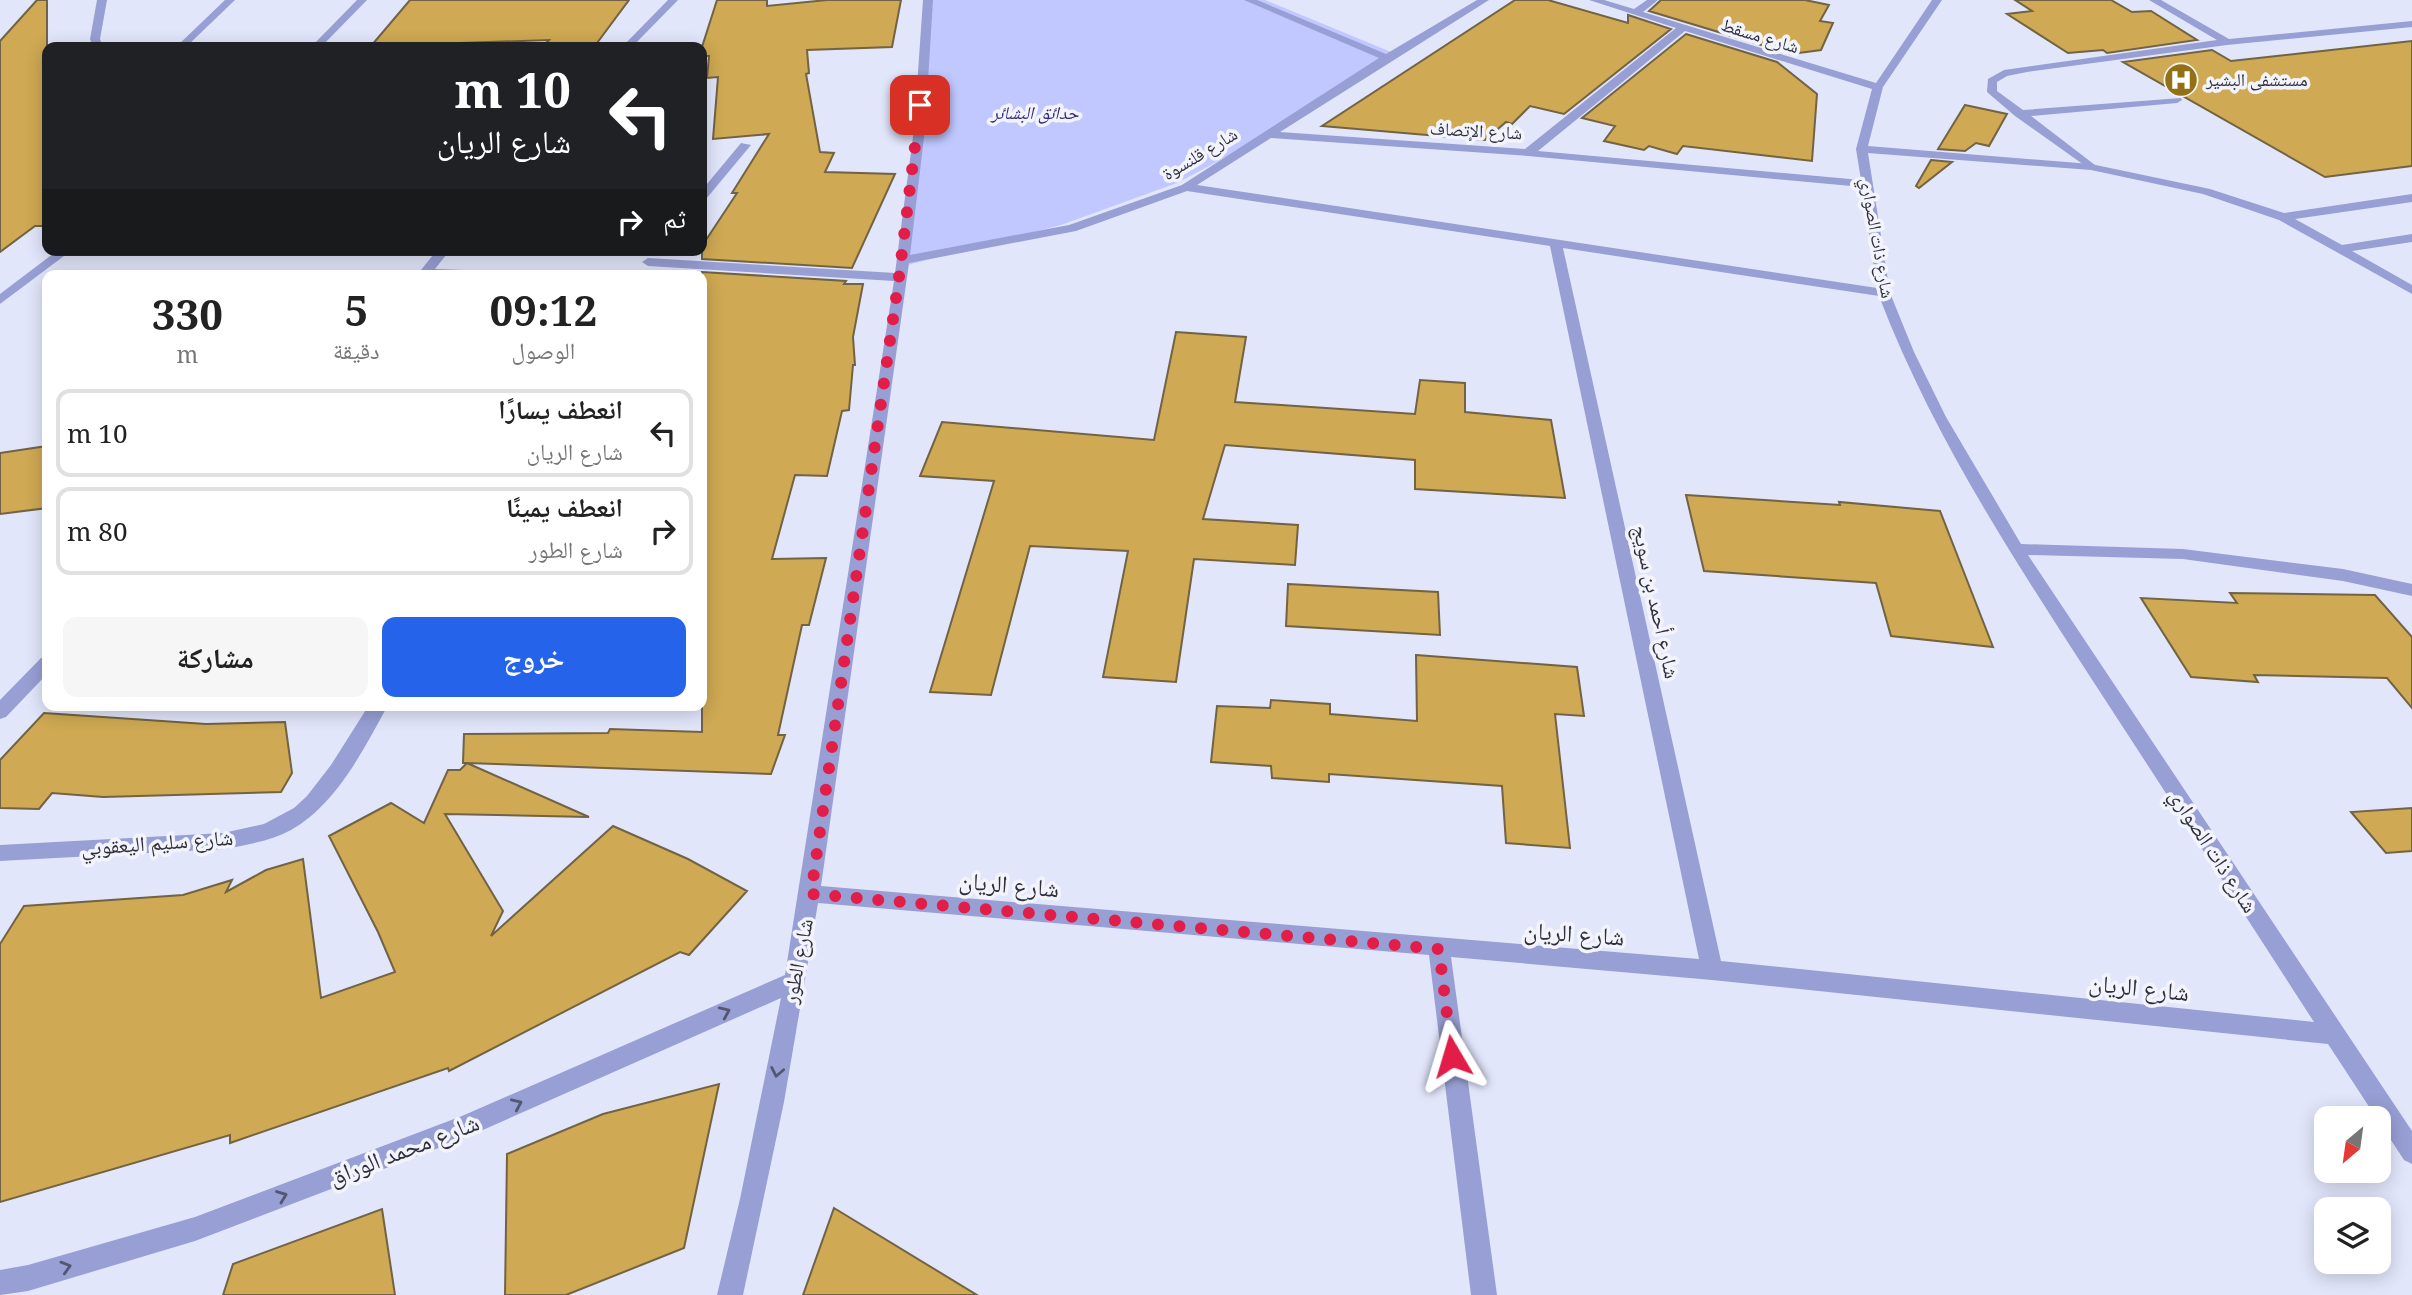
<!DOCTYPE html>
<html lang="ar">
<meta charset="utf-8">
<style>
:root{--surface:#fff;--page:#f6f6f6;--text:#222;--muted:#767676;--line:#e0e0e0;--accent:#2563eb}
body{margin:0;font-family:"Noto Serif","Noto Naskh Arabic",serif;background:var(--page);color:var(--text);direction:rtl;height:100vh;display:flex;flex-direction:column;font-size:26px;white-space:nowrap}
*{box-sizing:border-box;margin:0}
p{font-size:23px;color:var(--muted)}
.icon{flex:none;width:38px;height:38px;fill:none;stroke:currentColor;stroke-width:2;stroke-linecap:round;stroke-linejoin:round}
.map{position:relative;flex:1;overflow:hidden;direction:ltr}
.sheet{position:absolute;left:42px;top:270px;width:665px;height:441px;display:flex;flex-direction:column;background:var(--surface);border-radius:14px;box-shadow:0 4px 18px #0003;direction:rtl}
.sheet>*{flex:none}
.banner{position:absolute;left:42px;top:42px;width:665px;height:214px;border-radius:14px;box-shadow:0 4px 18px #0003;direction:rtl;background:#202124;color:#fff;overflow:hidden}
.needle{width:46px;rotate:209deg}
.controls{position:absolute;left:2314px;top:1106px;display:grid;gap:14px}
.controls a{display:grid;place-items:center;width:77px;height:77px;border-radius:14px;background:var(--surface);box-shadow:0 4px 18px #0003;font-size:35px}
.pin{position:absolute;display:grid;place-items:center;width:60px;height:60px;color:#fff;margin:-30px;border-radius:14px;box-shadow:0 4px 10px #0006}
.me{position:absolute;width:77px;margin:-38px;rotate:353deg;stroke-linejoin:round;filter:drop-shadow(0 0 5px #0008)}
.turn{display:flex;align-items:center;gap:24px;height:147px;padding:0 21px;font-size:32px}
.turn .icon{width:91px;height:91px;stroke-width:2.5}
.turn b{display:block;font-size:49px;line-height:60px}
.then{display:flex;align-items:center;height:66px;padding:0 21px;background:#0003;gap:14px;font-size:26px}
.eta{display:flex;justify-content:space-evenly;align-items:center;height:119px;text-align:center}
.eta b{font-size:42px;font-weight:700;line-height:49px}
.cta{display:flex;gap:14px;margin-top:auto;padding:14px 21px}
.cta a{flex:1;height:80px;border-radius:14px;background:var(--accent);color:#fff;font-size:28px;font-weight:700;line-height:80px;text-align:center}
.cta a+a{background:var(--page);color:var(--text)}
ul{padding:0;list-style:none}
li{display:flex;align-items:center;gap:21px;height:88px;margin:0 14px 10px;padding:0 7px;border:4px solid var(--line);border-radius:14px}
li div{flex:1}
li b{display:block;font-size:26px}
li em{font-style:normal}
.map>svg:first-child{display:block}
</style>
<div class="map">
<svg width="2412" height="1295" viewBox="0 0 2412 1295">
<rect width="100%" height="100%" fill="#e2e6fb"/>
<!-- green -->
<path fill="#c0c8ff" d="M931,0h334l131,54 -123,78 -96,51 -116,42 -157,41z"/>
<!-- building -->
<path fill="#cfa953" stroke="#716344" stroke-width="2" d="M37,0h10v226h-12l-35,26v-211z
M410,0h219l-35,47h-51l6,-7 -178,6z
M717,0h50v6l60,-6h74l-9,47 -85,3 2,23 -3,1 14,78 14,1 -9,19 70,2 -43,94 -150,-9v-13l35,-53h-5l37,-59 -56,5 5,-62 -11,1 2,-22h-7v-9z
M1515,0h33l80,23v-8l43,14 -107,85 -34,-8 -18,18 -6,-2 -21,18 -163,-14z
M1661,0h144l24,5 -9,16 13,2 -12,27 -30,4 -142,-43z
M2015,0h96l21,12 19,-1 46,29 -90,13 -4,-3 -35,3 -61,-39 25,-3z
M1686,34l91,28 40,32 -5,67 -129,-15 -6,8 -28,-8 -5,4 -40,-9 11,-15 -33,-8z
M2412,41v125l-87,11 -202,-115 89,-12 19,11z
M1965,105l42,9 -18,32 -13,-3 -11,8 -27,-2z
M1931,160l21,2 -33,26 -3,-2z
M702,272l144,9 -2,3h19l-10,53 2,28h-2l-4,45 -7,1 -15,65 -32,-1 -23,84 54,-1 -17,67h-7l-24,110h7l-14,39 -304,-11 122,54 -144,-3 58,97 -12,25 122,-110 75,33 59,32 -58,64 -9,-3 -231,119 -1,-3 -218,75v-8l-230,67v-258l24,-38 159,-11 49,-15 -6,12 40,-22 37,-11 18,139 74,-26 -17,-40 -49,-96 62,-33 33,20 24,-53h12l7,-7h-4l1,-29 144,-1 2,-4 92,3z
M1176,332l70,5 -11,65 180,12 5,-34 45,3v29l86,8 14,78 -150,-9v-29l-190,-15 -22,74 95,6 -3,40 -101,-6 -18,123 -73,-5 25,-126 -98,-5 -39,149 -61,-3 64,-211 -74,-5 22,-54 212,18z
M47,446v62l-47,6v-61z
M1686,495l154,10 -1,-3 101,9 53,136 -102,-11 -15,-53 -172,-12z
M1288,584l150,8 2,43 -154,-9z
M2230,593l145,2 37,42v71l-25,-30 -133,-3 4,7 -67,-5 -50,-79 96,5z
M1416,655l161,12 7,49 -29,-2 15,134 -64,-5 -4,-57 -173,-12v8l-57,-4 -1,-12 -60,-4 6,-56 53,2 1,-8 59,4v10l87,7z
M44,713l162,11 79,-2 7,51 -11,19 -178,5 -51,-4 -13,16 -39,-1v-48z
M2412,808v43l-26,2 -35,-41z
M719,1084l-35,164 -118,47h-61l2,-141 96,-40z
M834,1208l143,87h-174z
M382,1209l13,86h-172l10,-31z"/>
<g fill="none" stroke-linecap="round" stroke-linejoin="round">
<!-- service -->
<path fill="#989fd4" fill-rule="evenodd" d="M2149,0h12l68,39 183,-18v6l-185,18 -200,27 -20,4 -10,6v9l26,19 158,-12 1,2 -5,3 -146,13 64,49 2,2 -6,3 -76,-54 -28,-24 1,-13 16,-9 213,-30z"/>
<!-- minor -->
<path fill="#989fd4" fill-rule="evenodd" d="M97,0h10l-7,39 3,8h-10l-3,-8z
M225,0h10l-49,47h-10z
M668,0h10l-46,47h-10z
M923,0h10l-8,129 -15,126 159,-30 113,-40 197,-127 -135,-58h13l129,54 91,-54h12l-209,132 245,17 151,-121 -87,-28h15l30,9 13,-9h11l-15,12 233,71 56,-83h10l-59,87 -15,59 223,18 119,25 74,24 128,-19v8l-117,17 47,26 70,-11v8l-60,9 60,34v9l-133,-74 -76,-26 -112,-24 -223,-17 22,140 24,59 32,65 75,127 162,5 160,20 69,15v12l-69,-15 -160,-22 -155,-4 384,576v33l-8,-4 -76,-116 -616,-64 -261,-23 46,338h-26l-42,-340 -611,-52 -34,199 -41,193h-26l23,-96 41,-201 -314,139 -272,104 -167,50 -28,4v-25l28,-5 167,-48 267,-101 323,-141 109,-694 -246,-15 -6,-4 6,-4 247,15 19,-144zM1685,31l187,58 -16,60 5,31 -323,-29zM1271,138l257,18 334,31 15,101 -680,-103zM1187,191l363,55 149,713 -878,-73 88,-623 167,-32zM1563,248l316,48c52,136 131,257 210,379 75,115 150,231 225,347l-593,-61z
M741,143l10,2 -45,54 -4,1v-10z
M437,250h13l-15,19 59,2 6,4h-83z
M47,657v17l-41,43 -6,2v-19l41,-42z
M369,705h19c-24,44 -52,100 -97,125 -20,11 -45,15 -68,19l-223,12v-16l223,-12 41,-9 30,-16 13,-12 24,-31z"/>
<!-- tertiary -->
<path fill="#989fd4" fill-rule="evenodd" d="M357,0h10l-46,47h-10z
M58,250h14l-72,54v-10z"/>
</g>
<!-- one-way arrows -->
<defs><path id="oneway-chevron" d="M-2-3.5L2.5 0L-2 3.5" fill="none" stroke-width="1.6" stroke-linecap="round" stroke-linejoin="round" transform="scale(1.75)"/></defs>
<g stroke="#535772">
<use href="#oneway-chevron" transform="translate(725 1012) rotate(-24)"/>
<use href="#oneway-chevron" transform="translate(777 1072) rotate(101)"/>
<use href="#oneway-chevron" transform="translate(517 1104) rotate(-24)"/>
<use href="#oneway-chevron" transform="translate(282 1196) rotate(-21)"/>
<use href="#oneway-chevron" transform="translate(66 1267) rotate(-16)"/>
</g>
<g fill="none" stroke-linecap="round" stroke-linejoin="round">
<!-- route -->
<path stroke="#e11d48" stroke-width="12" stroke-dasharray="0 21.6" d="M920,105l-21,172 -88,617 628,55 13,107"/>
</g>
<!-- icons -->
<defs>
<g id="hospital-disc" transform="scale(1.75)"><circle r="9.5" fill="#927016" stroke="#f3f4fb"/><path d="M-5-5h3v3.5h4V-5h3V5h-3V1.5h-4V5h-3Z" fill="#fff"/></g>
</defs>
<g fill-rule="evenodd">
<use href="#hospital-disc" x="2181" y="80"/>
</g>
<g text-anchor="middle" stroke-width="7" stroke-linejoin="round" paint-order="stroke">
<!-- far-street labels -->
<g font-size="18" fill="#2e303e" stroke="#f3f4fb">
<text transform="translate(1760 36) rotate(17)" y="6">شارع مسقط</text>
<text transform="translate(1476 131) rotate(3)" y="6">شارع الإتصاف</text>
<text transform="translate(1200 154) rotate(-31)" y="6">شارع قلنسوة</text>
<text transform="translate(1877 238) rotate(80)" y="6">شارع ذات الصواري</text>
</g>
<!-- far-poi labels -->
<g font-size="18" fill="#2e303e" stroke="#f3f4fb" text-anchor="start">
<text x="2206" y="86">مستشفى البشير</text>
</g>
<!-- far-park labels -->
<g font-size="18" font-style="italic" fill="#2e2981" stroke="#f3f4fb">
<text x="1035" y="119">حدائق البشائر</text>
</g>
<!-- street labels -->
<g font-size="21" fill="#2e303e" stroke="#f3f4fb">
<text transform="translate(1656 602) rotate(78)" y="7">شارع أحمد بن سويج</text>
<text transform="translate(157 843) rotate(-4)" y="7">شارع سليم اليعقوبي</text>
<text transform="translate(2213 851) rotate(57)" y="7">شارع ذات الصواري</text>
<text transform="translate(798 961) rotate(-79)" y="7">شارع الطور</text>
</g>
<!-- near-street labels -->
<g font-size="24" fill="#2e303e" stroke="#f3f4fb">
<text transform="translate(1009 885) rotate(5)" y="8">شارع الريان</text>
<text transform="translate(1574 934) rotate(4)" y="8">شارع الريان</text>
<text transform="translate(2139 988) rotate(6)" y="8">شارع الريان</text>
<text transform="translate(404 1150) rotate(-21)" y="8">شارع محمد الوراق</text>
</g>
</g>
</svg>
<div class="controls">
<a><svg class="needle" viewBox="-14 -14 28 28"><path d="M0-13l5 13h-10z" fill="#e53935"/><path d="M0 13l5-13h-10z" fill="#767676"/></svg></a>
<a><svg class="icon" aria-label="layers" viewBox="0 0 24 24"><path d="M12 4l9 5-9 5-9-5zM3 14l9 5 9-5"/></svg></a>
</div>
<div class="pin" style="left:920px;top:105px;background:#d93025"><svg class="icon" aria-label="arrive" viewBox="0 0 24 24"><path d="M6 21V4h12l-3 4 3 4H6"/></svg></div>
<svg class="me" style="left:1452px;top:1056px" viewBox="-20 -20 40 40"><path d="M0-17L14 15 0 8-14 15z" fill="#e11d48" stroke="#fff" stroke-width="4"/></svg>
<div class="banner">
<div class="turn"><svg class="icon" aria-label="left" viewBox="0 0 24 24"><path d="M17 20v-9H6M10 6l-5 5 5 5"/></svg><div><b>10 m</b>شارع الريان</div></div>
<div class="then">ثم<svg class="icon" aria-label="right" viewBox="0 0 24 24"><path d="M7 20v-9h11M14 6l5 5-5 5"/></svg></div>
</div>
<section class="sheet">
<div class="eta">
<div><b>09:12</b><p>الوصول</p></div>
<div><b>5</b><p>دقيقة</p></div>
<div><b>330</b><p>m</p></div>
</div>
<ul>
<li><svg class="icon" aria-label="left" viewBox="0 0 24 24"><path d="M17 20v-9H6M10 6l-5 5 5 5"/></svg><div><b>انعطف يسارًا</b><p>شارع الريان</p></div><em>10 m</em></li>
<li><svg class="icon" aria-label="right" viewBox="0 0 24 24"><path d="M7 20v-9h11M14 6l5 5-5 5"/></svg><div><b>انعطف يمينًا</b><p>شارع الطور</p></div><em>80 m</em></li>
</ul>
<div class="cta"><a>خروج</a><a>مشاركة</a></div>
</section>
</div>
